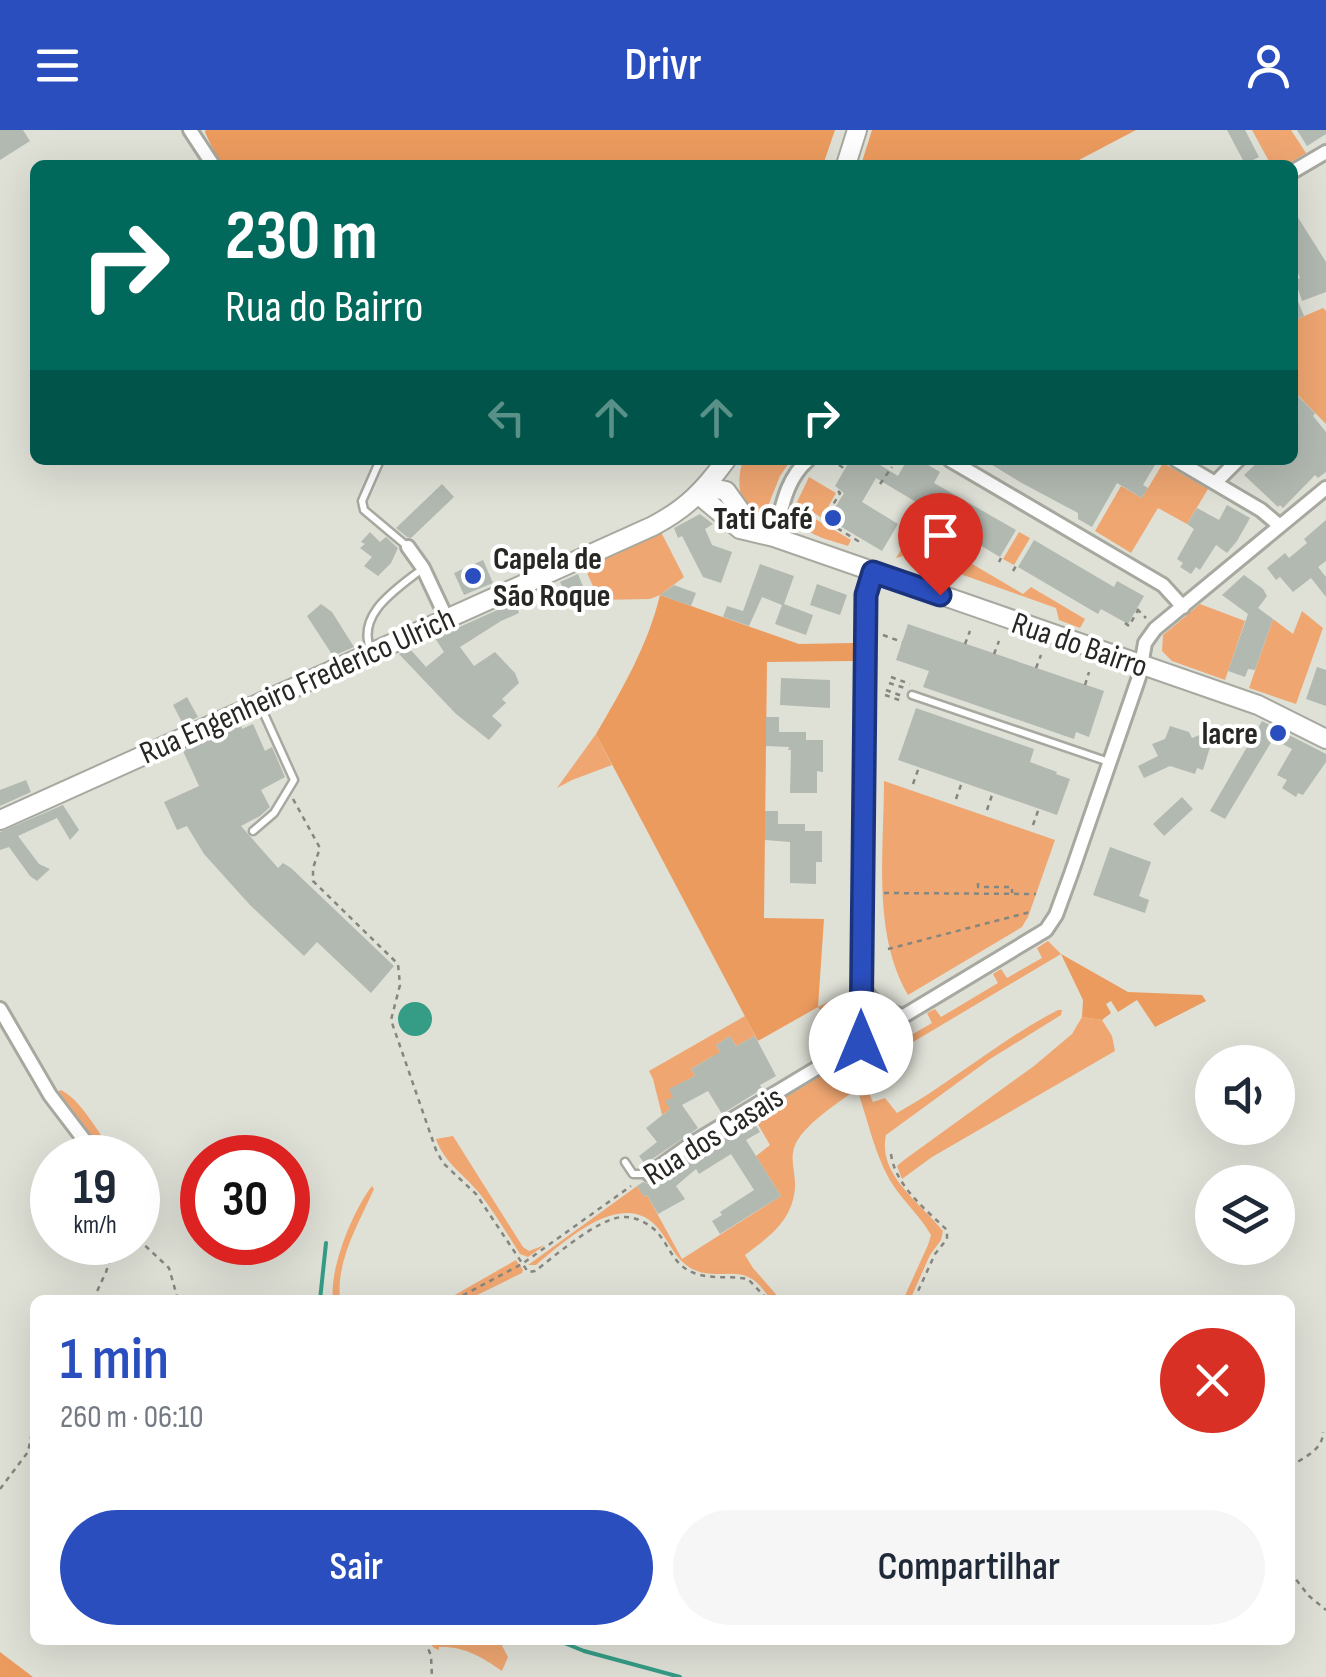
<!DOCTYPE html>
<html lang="pt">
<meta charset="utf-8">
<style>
:root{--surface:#fff;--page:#f6f6f7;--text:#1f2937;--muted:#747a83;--accent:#2a4ebd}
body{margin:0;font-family:"Sofia Sans Condensed",sans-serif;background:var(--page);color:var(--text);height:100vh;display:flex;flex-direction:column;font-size:38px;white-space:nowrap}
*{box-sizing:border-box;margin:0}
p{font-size:32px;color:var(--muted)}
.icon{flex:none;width:55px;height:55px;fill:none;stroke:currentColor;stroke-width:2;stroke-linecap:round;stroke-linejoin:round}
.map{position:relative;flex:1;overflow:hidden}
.sheet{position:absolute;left:30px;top:1165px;width:1265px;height:350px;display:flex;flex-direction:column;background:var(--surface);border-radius:15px;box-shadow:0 10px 40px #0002}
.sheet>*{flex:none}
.top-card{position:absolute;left:30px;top:30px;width:1268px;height:305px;border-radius:15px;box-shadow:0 10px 40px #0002;background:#00695c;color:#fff;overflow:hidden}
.buttons{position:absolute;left:1195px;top:915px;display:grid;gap:20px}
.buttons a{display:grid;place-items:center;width:100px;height:100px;border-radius:50%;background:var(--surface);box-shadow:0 10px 40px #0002;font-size:50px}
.speed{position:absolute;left:30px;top:1005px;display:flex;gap:20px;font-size:50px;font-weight:700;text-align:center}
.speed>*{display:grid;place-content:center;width:130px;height:130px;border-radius:50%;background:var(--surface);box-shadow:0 10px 40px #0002;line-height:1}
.speed small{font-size:25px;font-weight:400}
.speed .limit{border:15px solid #d22;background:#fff;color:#111}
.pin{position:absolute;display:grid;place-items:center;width:85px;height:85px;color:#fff;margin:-102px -42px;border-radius:50% 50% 50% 0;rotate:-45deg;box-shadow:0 0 10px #0007}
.pin .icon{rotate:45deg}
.me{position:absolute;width:110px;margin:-55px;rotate:0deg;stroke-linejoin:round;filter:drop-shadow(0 0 8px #0008)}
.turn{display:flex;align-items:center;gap:35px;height:210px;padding:0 30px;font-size:45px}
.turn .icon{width:130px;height:130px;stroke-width:2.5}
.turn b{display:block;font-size:70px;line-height:85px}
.lanes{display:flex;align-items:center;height:95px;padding:0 30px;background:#0003;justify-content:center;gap:50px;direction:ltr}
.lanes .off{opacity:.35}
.round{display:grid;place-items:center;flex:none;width:105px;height:105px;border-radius:52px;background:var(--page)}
.overview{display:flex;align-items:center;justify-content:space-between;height:170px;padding:0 30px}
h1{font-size:60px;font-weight:600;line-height:75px;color:var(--accent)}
.button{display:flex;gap:20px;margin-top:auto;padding:20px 30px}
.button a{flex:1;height:115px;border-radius:60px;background:var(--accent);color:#fff;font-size:40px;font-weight:600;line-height:115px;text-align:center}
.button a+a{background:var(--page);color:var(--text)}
header{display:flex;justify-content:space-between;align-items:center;height:130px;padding:0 30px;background:var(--accent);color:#fff;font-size:45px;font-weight:600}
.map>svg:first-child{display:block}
</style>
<header><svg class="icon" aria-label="menu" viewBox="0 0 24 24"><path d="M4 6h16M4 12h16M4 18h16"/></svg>Drivr<svg class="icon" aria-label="person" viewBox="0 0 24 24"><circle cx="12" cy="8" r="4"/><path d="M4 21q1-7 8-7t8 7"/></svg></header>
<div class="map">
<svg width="1326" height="1547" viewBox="0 0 1326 1547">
<rect width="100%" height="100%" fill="#dfe1d7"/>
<!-- green -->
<path fill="#efa671" d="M1252,0h39l15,23 -19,12h-16z
M1323,178l3,3v113l-33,-34v-69z
M743,330h48l-11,16 -14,35c-29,7 -30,-32 -23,-51z
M1163,333l45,26 -21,35 -29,-16 -27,45 -36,-22 26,-45 21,12z
M809,347l27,16 -14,25 -25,-16z
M795,377l56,33 -3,6c-23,-8 -51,-11 -53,-39z
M918,392l9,5 -4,8 100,59 8,-7 54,32 -5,9 -21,-8 -3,-12 -149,-53 -11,3z
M661,402l23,45 -24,18 -10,4 -51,1 -15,-34z
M1019,402l11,6 -16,27 -11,-6z
M1200,474l45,17 -20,59 -53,-19 -10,-10 1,-16z
M1302,481l21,17 -27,76 -47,-16 24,-69 20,15z
M596,604l16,31 -40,15 -15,8z
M884,651l171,59 -27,77 -6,10 -114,68c-36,-62 -24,-143 -24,-214z
M1048,811l13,13 -190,113 -9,13 -2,14 8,-3 5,11 12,-4 12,15c56,-31 104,-74 161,-103h4l-1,5 -71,44 -104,76c-9,40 36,69 57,96l-2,9 -11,15 -20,45h-7l25,-55 3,-10c-11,-19 -27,-33 -38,-50 -18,-28 -25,-65 -36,-96 -19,14 -56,37 -63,59 -4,13 2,27 1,40 -3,33 -25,48 -50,67l8,13 28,32h-9c-7,-7 -13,-18 -22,-22 -15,-9 -36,0 -53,-7 -19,-7 -25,-24 -36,-39 -34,-48 -94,7 -125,33h-8l109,-79 7,11 3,-2 35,64 99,-63 -25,-40 14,-11 -17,-29 116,-68 6,8 57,-33 -5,-10 8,-4 6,8 57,-34 -5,-9 8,-5 6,9 35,-20 -5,-10z
M849,862l-2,42 -16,-7 -13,-20z
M745,886l10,20 -19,10 -6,-10 -14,9 8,14 -11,-3 -22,13 4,7 -25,13 3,8 -3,12 -8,6 -9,-36 -4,-8z
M1082,887l20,3 10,16 3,15 -183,106 -30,22 -5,-13 7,-6 130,-94 38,-32z
M61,960c18,10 28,28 40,45l-4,9 9,13h-4l-48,-63z
M453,1006l70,111 6,4 16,-6 -17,12 -8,-3c-13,-20 -25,-41 -40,-60 -15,-19 -36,-31 -44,-55z
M372,1056l2,3c-16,36 -38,71 -34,111h-7c-4,-31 20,-90 39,-114z
M516,1130l7,10 -1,3 -55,27h-21z
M427,1510h72l9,17 -6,14c-20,-14 -38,-25 -63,-24v3l-5,-2z"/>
<!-- forest -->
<path fill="#ec9b5e" d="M206,0h629l-12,35h-603l-15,-33z
M872,0h264l-57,30 2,5h-220z
M660,465l139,49 54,-1v18l-86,1 -3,256 60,1 -6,88 -60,34 -162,-307c26,-44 52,-89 64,-139z
M1061,824l67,38 74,3 4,6 -51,26 -18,-27 -19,12 -7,-11 -5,3 5,9 -9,7 -20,-3 1,-17z
M0,1522l33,25h-33z"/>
<!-- water -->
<path fill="#359c86" d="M398 889a17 17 0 1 1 34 0a17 17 0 1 1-34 0Z"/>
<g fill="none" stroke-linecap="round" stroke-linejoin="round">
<!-- stream -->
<path stroke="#359c86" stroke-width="4" d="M320,1170l6,-57
M557,1510l27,11 96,26"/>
</g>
<!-- building -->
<path fill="#b1b9b1" d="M0,0h23l7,11 -30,19z
M1227,0h18l14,27 -14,7z
M1297,0h29v4l-19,12z
M1292,78l34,54v30l-24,9 -7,-21 5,-2 -8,-22z
M1292,157l12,29 -12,5z
M1292,260l23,23 -2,3 13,16v40l-8,6 -3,-3 -32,33 -3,-3 -2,2 -34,-32 16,-15h32z
M850,330h22l26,16 9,-16h13l20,12 -6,11 82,47 -16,27 -81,-48 2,-4 -45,-27 -14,24 36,22 -16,27 -54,-32 16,-26 -9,-7z
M984,330h117l8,5 2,-5h47l-15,25 5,3 -6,10 -25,-15 -25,44 -14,-8v-6l-58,-31z
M442,354l12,13 -43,41 -4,-1 -11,-9z
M1227,375l23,13 -13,23 -10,12 -11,-8 -16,25 -4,-3 -5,7 -11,-7 3,-4 -6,-4 17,-30 -7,-5 10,-16 22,12z
M700,384l13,10 -8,5 7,16 20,7 -11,31 -18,-6 -21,-41 -4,2 -4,-10z
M1326,390v41l-8,6 8,10v20l-15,-19 -18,14 -13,-15 -4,3 -9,-12 18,-15 4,5 18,-15 -3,-4z
M370,402l10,10 6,-5 12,11 -7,15 -13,13 -14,-10 8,-9 -12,-9 5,-4 -4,-2z
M1034,410l80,47 3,-6 27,15 -16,28 -27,-15 -3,5 -80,-47z
M483,430l10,23 -29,12 -10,-22z
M760,434l34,12 -10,28 29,11 -7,20 -31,-11 7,-19 -20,-8 -13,29 -26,-9 4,-11 16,5z
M578,444l6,15 -17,7 -7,-14z
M1244,445l19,14 4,7 -9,12 15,11 -18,51 -7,-1 -3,8 -17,-6 20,-57 -26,-19z
M817,454l30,11 -7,20 -30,-10z
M674,455l22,8 -5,13 -31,-11z
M515,472l4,11 -18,8 -41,26 14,19 21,-14 20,21 4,10 -17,16 4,4 -14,13 10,9 -13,15 -33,-26 -57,-60 11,-5 16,18 18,-15 -9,-14z
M321,474l11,8 22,35 -21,9 -26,-40z
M908,494l196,67 -15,46 -13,-5 -2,7 -151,-52 6,-16 -33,-11z
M1317,537l9,3v36l-20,-7z
M781,548l49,2v28l-50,-3z
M187,567l11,20 -15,7 -10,-19z
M916,578l118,41 -4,13 27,10 -1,2 14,5 -13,36 -159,-55z
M766,587h13v15h27v8h17v32l-6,-1v22h-27l1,-43h-3l1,-3 -23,-1z
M1262,591l64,33v8l-23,33 -5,-2 -2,4 -14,-9 5,-8 -10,-5 15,-26 -19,-10 -48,80 -15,-8z
M253,594l12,27 7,-4 13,30 -24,13 9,17 -10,9 -19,10 37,42 5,-5 8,5 103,98 -23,27 -54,-51 -13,14 -54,-51 -46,-51 -17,-28 -10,4 -13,-28 35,-16 -16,-35 58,-26 1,4z
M1170,596l19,6 3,6 10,-4 9,10 -8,26 -6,-2 -2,6 -25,-8 -26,12 -6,-12 20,-10 -6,-12 13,-5z
M26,650l5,12 -31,14v-16z
M1182,667l11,12 -29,27 -11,-12z
M63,675l16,25 -9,10 -13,-22 -39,18 21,28 11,5 -13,12 -7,-5 -21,-29 -9,3v-18z
M765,681h13v13h27v7h17v31h-6v22l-26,-1v-41l-25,-2z
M1110,717l41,15 -12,34 10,4 -4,13 -52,-18z
M730,906l6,10 19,-10 21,40 -16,9 2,4 -40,25 -14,-23 -26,14 16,23 -53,36 -6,-8 18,-14 -11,-14 24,-19 -5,-8 8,-4 -4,-8 26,-13 -4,-7 29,-17 -4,-7z
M752,989l8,13 -14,8 35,56 -61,38 -8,-13 10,-6 -2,-3 34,-22 -23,-36 -32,20 -3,-5 -20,17 9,13 -27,15 -11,-19 -3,2 -7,-11 6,-4 6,2 6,-2 39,-28z"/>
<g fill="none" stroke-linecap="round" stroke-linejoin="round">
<!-- lane casing -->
<g stroke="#a7a9a0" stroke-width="11">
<path id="lane" d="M380,330l-18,41 2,9 44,37
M371,521c-16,-37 26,-62 51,-82
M912,565l197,67
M253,701l21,-18 20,-33 -34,-75
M625,1032l8,12h14"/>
</g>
<!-- street casing -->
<g stroke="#a7a9a0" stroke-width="18">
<path id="street" d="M190,0l23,35
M1292,42l34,-20
M950,330l213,125 20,22
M1176,330l85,50 19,16
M1215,353l23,-23
M774,407c8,-28 11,-57 34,-77
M408,417l15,21 23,49
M861,856c13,17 22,25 43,30
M0,879l50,86 48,63
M861,913l4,-441 8,-31
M649,1044l39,-28 358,-216 10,-15 15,-41 68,-197 6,-34 10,-14 171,-141"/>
</g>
<!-- secondary casing -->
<g stroke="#a7a9a0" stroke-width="22">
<path id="secondary" d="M846,35l11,-35
M707,357l19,4 20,28 19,12
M699,365l41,34 34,8 484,168 68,34
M0,690l653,-294c34,-18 51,-36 73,-66"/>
</g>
<!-- path -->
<path stroke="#85867f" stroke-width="2.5" stroke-dasharray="5 5" stroke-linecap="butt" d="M839,335l6,4
M880,354l12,-17
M838,361l2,2 -16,27 34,21 -1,3
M999,432l2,-4
M1013,441l3,-5
M1137,479l9,9
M1125,493l4,3 9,-16
M883,505l19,7
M965,514l5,-13
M994,524l5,-13
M1036,538l5,-13
M891,547l19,7
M889,553l16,5
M1085,555l4,-13
M886,560l16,6
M885,565l17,6
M913,654l6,-17
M293,669l27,49 -7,20v13l85,83 2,21 -9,35 45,130 7,13 33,31 52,78 7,-1c20,-15 62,-52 87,-54 13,-1 26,6 35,15 11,12 15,28 29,37 19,12 42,6 62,10l20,21
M956,669l6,-17
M987,680l6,-18
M1033,695l6,-17
M978,753v4h34v6
M884,763l152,1
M888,819l142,-37
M891,1024c4,31 34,55 56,76v9l-12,15 -21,46
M138,1109l31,29 9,32
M93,1170l13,-28 10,-30
M454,1170l68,-36 109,-78
M1290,1337c13,-10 33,-16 33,-35
M0,1359l28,-37 7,-35
M1290,1442l19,24 17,14
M425,1510l6,16 1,21"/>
<!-- lane -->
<use href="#lane" stroke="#fff" stroke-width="6"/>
<!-- street -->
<use href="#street" stroke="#fff" stroke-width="12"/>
<!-- secondary -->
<use href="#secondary" stroke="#fff" stroke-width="18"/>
</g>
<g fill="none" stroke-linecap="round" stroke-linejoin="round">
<!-- route casing -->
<g stroke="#1b337b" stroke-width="25">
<path id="route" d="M861,913l5,-448 7,-23 67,23"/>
</g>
<!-- route -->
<use href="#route" stroke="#2a4ebd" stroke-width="18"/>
</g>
<!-- markers -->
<g fill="#2a4ebd" stroke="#fff" stroke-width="4">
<circle cx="833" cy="388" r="10"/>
<circle cx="473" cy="446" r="10"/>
<circle cx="1278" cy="603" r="10"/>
</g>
<g text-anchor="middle" stroke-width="8" stroke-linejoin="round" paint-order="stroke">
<!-- poi labels -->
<g font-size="32" font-weight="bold" fill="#272824" stroke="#fff" text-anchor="end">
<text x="813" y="399">Tati Café</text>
<text x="493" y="439" text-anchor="start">Capela de<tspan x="493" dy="37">São Roque</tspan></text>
<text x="1258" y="614">lacre</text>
</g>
<!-- street labels -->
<g font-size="32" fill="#272824" stroke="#fff">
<text transform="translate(1080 514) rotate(19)" y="11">Rua do Bairro</text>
<text transform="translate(297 555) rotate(-24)" y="11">Rua Engenheiro Frederico Ulrich</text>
<text transform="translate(713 1005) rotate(-32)" y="11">Rua dos Casais</text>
</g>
</g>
</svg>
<div class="buttons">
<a><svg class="icon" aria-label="sound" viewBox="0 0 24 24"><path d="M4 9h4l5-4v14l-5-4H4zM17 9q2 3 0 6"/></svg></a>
<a><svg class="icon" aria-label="layers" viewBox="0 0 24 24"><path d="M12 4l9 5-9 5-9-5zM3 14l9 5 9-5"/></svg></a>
</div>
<div class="speed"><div>19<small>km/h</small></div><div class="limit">30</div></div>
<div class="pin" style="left:940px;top:465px;background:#d93025"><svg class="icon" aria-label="arrive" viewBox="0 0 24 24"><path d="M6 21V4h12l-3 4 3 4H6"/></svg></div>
<svg class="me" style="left:861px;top:913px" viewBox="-20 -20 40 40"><circle r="19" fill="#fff"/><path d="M0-13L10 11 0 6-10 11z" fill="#2a4ebd"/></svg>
<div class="top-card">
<div class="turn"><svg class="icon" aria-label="right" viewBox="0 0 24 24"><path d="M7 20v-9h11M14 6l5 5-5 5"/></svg><div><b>230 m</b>Rua do Bairro</div></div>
<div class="lanes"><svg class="icon off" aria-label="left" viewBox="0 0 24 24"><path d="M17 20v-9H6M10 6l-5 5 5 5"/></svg><svg class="icon off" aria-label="ahead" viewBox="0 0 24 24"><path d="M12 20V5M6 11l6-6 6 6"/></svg><svg class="icon off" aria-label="ahead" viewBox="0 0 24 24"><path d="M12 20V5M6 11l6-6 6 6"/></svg><svg class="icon" aria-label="right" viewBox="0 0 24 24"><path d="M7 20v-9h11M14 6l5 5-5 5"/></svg></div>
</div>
<section class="sheet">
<div class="overview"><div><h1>1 min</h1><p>260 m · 06:10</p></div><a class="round" style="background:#d93025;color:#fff"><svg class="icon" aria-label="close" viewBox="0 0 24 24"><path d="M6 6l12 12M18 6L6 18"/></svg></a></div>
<div class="button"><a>Sair</a><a>Compartilhar</a></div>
</section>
</div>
